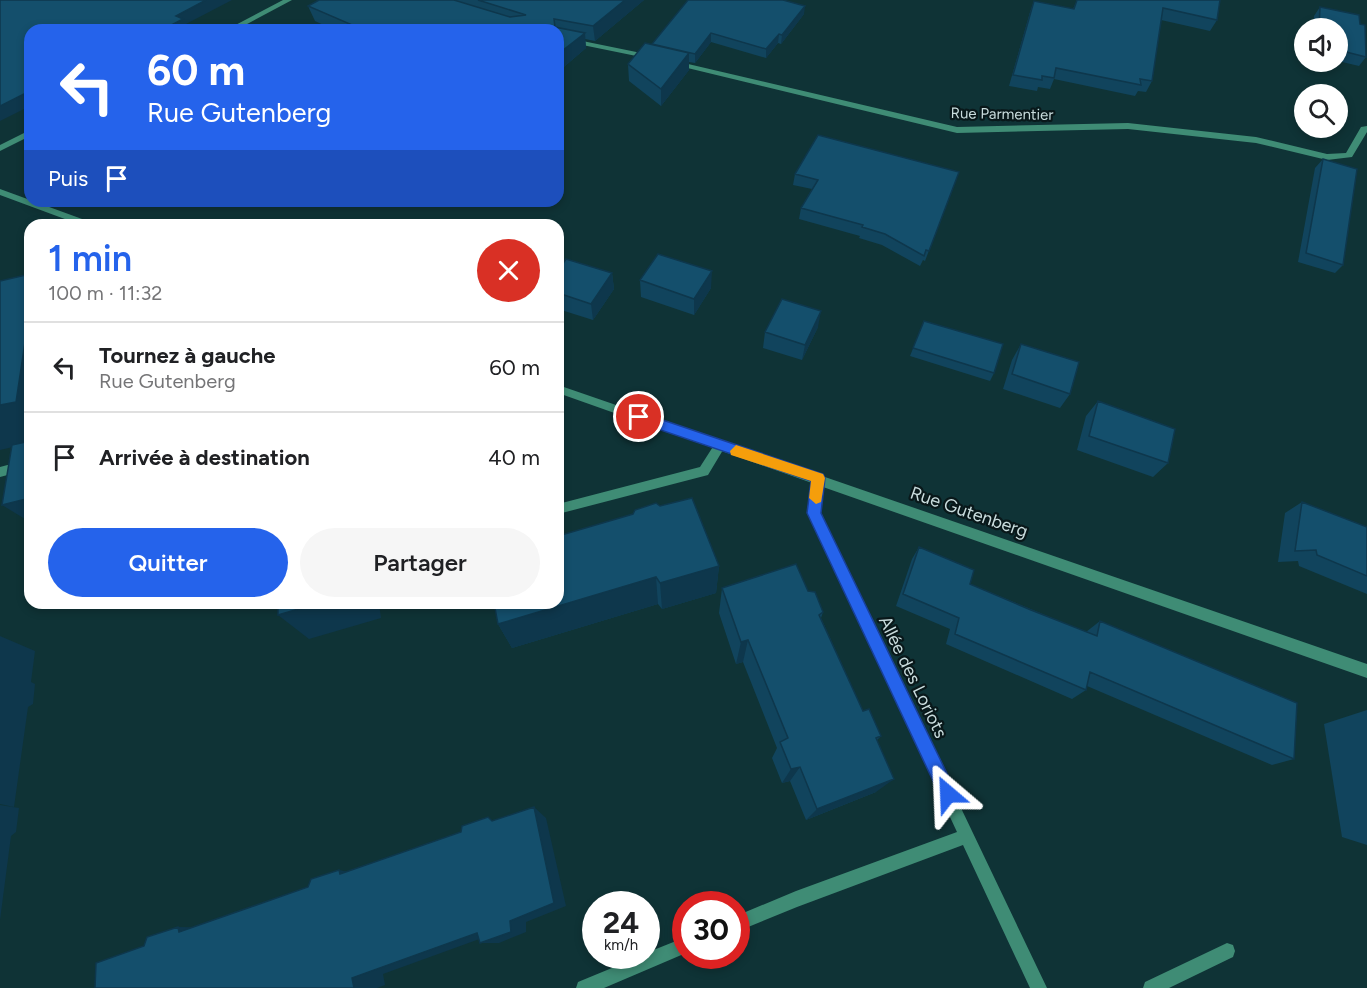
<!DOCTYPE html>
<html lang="fr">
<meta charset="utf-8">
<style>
:root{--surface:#fff;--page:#f6f6f6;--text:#202124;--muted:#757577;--line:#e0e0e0;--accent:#2563eb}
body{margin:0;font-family:Figtree,sans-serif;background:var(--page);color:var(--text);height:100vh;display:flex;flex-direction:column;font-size:22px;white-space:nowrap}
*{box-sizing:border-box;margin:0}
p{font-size:20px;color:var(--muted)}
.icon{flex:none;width:33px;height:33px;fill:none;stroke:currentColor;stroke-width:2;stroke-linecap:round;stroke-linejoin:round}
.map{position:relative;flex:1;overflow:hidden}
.side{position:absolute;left:24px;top:219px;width:540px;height:390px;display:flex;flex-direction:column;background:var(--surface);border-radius:18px;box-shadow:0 3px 9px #0003}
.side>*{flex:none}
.hud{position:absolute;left:24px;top:24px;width:540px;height:183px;border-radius:18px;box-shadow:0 3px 9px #0003;background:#2563eb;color:#fff;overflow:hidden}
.buttons{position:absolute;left:1294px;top:18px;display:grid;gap:12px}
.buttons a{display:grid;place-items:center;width:54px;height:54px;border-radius:50%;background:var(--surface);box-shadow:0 3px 9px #0003;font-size:30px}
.speed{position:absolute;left:582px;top:891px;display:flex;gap:12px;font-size:30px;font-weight:700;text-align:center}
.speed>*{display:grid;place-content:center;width:78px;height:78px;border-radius:50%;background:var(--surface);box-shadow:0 3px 9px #0003;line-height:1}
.speed small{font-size:15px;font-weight:400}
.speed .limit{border:9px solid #d22;background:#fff;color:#111}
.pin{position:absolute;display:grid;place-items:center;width:51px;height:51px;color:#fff;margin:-26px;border:3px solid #fff;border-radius:50%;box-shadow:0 2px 6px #0007}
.me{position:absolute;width:66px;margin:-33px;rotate:334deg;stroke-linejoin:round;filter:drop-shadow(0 0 4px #0008)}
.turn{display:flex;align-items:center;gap:21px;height:126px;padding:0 24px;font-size:27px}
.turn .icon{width:78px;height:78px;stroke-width:2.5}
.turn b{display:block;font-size:42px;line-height:51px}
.then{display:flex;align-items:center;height:57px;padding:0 24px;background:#0003;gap:12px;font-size:22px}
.round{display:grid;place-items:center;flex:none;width:63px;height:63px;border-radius:32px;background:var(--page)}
.head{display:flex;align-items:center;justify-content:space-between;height:102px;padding:0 24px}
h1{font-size:36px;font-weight:600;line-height:45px;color:var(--accent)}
.button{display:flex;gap:12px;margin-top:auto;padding:12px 24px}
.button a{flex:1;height:69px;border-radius:36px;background:var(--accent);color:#fff;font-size:24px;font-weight:600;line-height:69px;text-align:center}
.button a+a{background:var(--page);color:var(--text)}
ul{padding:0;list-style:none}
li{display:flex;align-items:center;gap:18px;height:90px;padding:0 24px;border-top:2px solid var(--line)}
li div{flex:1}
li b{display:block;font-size:22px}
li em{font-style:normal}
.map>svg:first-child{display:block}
</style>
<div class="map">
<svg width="1367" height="988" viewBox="0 0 1367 988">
<rect width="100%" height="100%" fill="#0f3336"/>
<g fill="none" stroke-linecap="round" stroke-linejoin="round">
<!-- lane -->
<path fill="#3f8c75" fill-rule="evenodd" d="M720,440l4,2 2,3 -18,30 -150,39v-10l142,-37 16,-25z
M30,459v10l-30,8v-10z
M1227,943l6,2 2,6 -2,6 -64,31h-26l2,-6z"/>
<!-- street -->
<path fill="#3f8c75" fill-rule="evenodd" d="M283,0h9l-56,30h-10z
M558,36l93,19 4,2 -4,2 -93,-19z
M671,60l286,67 171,-4 128,14 71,17 19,-1 15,-26 6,-1v6l-15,25 -25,3 -71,-17 -128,-14 -171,4 -286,-69z
M30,130v6l-30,15v-6z
M0,189l93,34 2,2h-14l-81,-30z
M558,385l809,279v14l-544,-191 -3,26 227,475h-17l-67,-143 -166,62 -61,25v-16l60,-25 161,-59 -149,-319 4,-30 -254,-90z
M686,937v16l-82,35h-28l2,-6 63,-26h5v-3z"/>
</g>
<!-- wall -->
<path fill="#11445d" d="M319,0h325l-49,41 -10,-2 1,9 -28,24v-42h-224l-19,-9 -7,-15z
M1077,0h143l-3,20 -7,11 -49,-11 -9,61 -6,11 -8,-1 -3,5 -81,-17 -4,10 -12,-2 -1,4 -28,-5 21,-74 4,-11 39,8z
M1320,7l46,50 -7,9 -21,-5v-33h-25l1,-12z
M804,14l-23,30 -3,-1 -12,15 -55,-16 -16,21 -6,-1v8l-28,36 -32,-25 -1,-17 24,-19z
M1323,159l20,106 -8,8 -37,-11 17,-94z
M959,172l-34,89 -2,-1 -3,6 -38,-21 -23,-7 1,-2 -61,-17 2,-11 11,-19 -19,-4 2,-11z
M558,271l54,2 2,16 -21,31 -35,-11z
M640,280l71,8 -17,27 -53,-18z
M924,321l70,52 -4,8 -80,-25z
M818,327l-16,33 -39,-12 2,-16z
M1021,344l49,50 -10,14 -57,-19 9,-29z
M1098,401l70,62 -15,14 -76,-27 9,-34z
M1302,502l65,25v67l-68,-28 -1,-5 -20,1 7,-49z
M558,536l161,30 -3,27 -54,16 -4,-5 -146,44 -14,-24z
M919,547l51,37 116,48 14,-11 194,138 -22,6 -185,-79 -1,4 -14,9 -126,-55 4,-15 -54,-23 16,-47z
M722,588l86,3 15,21 -2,6 42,93 18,25 -4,4 -1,52 -70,28 -16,-39 -8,2 -10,-25 5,-10 -34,-86 -7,2 -17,-51z
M1367,710v135l-25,-8 -18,-113z"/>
<!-- shaded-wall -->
<path fill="#0e374c" d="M206,0h26l-46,24 3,6h-27l14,-14z
M625,0h19l-49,41 -2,-15z
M805,6l-1,8 -23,30 1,-9z
M585,33l1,15 -28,24v-18z
M711,33v9l-16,21v-9z
M779,34l-1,9 -12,15v-9z
M689,53v17l-28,36v-17z
M30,91v15l-30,15v-15z
M712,271l-1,17 -17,27v-16z
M612,273l2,16 -21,31 -2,-16z
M30,309v134l-30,7v-45z
M821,311l-3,16 -16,33 3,-15z
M30,498v24l-28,-17z
M719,566l-3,27 -54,16 -2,-26z
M656,577l2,27 -146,44 -14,-24z
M319,603h60l2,15 -72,21 -31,-24z
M0,636l35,15 -4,31 4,2 -2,20 -5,3 -14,100 -14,-3z
M748,640l-5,22 -7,2 5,-22z
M800,767l-10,14 -8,2 9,-14z
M894,779l-18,13 -70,28 11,-11z
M0,805l19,3 -3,24 -5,4 -11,84z
M534,807l12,11 20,88 -40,16v10l-27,11h-19l30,-22z
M339,870l30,6 -29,-2z
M178,927l45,1 -44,4z
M477,933h19l-113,41 2,11 -8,3h-23l-2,-10z"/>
<!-- building -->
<path fill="#144f6c" stroke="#0e374c" stroke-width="1.5" d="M0,0h206l-30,16 7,3 -21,11h-132v61l-30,15z
M319,0h135l56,17 16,-2 -48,-15h147l-32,26 -39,-7 1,8 30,6 -27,21v-24h-219l11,-6 -42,-18z
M688,0h95l22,6 -23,29 -3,-1 -13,15 -55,-16 -16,21 -43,-10z
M1077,0h143l-3,20 -54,-12 -11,73 -12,-2 1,6 -85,-17 -2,10 -12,-2v4l-29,-5 21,-74 40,8z
M1320,7l39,8 1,9 5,1 1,32 -28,-7v-22h-19z
M645,43l44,10 -28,36 -33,-25z
M818,135l141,37 -30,79 -3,-1 -2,6 -39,-22 -23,-7 1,-2 -62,-17 17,-28 -23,-6z
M1323,159l34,10 -14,96 -37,-12z
M658,254l54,17 -18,28 -54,-19z
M566,259l46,14 -21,31 -33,-11v-22z
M30,274v35l-14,93 -16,3v-124z
M782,299l39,12 -16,34 -40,-13z
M924,321l79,23 -9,29 -81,-25z
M1021,344l58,18 -9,32 -58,-20z
M1098,401l77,28 -7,34 -79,-27z
M30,441v57l-28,7 10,-60z
M692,498l27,68 -59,17 -4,-6 -158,47 -4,-21h64v-67l75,-22 2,-4 21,-7 4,3z
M1302,502l65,25v49l-50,-21 -1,-5 -21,1z
M919,547l55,23 -4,14 61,26 66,26 3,-15 197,82 -3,56 -204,-87 -4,18 -131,-56 4,-16 -56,-24z
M796,564l12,27 7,1 8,20 -4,3 44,96 6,-2 12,27 -5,2 18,41 -77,30 -17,-42 -9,2 -11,-27 8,-4 -40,-98 -7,2 -19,-54z
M278,603h41l-41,12z
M534,807l20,96 -44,18 1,11 -31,11 -3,-10 -125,45 2,10h-259l1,-25 48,-17 3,-9 31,-10 1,5 129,-45 3,-8 28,-9 1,4 121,-42 1,-6 26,-9 4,4z"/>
<!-- route -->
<path fill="#2563eb" stroke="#184099" stroke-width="1.5" d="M639,412l184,62 2,4 -4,35 133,275 2,6 -2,6 -6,2 -6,-2 -135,-287 4,-32 -177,-60v-7z"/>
<!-- slow -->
<path fill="#f59e0b" d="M736,445l87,29 2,4 -4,24 -5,2 -7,-6 2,-17 -80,-26 -1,-4z"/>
<g text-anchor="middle" stroke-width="4.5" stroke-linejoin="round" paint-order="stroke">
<!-- far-street labels -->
<g font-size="15" fill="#c9dcdd" stroke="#09181a">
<text transform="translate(1002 114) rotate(1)" y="5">Rue Parmentier</text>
</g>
<!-- street labels -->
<g font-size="18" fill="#c9dcdd" stroke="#09181a">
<text transform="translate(969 512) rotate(19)" y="6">Rue Gutenberg</text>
<text transform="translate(913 677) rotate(64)" y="6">Allée des Loriots</text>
</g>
</g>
</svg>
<div class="buttons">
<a><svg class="icon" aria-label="sound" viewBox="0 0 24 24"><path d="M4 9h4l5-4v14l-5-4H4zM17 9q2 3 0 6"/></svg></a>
<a><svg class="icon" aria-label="search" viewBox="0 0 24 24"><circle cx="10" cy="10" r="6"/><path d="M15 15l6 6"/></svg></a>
</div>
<div class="speed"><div>24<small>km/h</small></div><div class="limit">30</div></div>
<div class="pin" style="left:639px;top:417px;background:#d93025"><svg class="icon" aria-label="arrive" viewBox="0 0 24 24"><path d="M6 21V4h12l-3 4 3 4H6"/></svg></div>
<svg class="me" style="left:948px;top:794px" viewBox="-20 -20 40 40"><path d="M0-17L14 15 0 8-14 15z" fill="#2563eb" stroke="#fff" stroke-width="4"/></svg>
<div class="hud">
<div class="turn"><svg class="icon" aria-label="left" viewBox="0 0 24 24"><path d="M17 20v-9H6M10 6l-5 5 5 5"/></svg><div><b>60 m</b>Rue Gutenberg</div></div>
<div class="then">Puis<svg class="icon" aria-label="arrive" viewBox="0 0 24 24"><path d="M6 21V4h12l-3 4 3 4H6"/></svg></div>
</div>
<section class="side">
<div class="head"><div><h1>1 min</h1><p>100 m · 11:32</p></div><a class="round" style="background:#d93025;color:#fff"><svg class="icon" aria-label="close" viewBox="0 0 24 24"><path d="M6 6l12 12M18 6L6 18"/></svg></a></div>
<ul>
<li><svg class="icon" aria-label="left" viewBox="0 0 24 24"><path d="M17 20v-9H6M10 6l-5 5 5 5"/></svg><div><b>Tournez à gauche</b><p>Rue Gutenberg</p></div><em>60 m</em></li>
<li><svg class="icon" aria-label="arrive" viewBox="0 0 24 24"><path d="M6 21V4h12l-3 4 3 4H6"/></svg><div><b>Arrivée à destination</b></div><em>40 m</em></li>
</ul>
<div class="button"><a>Quitter</a><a>Partager</a></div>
</section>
</div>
